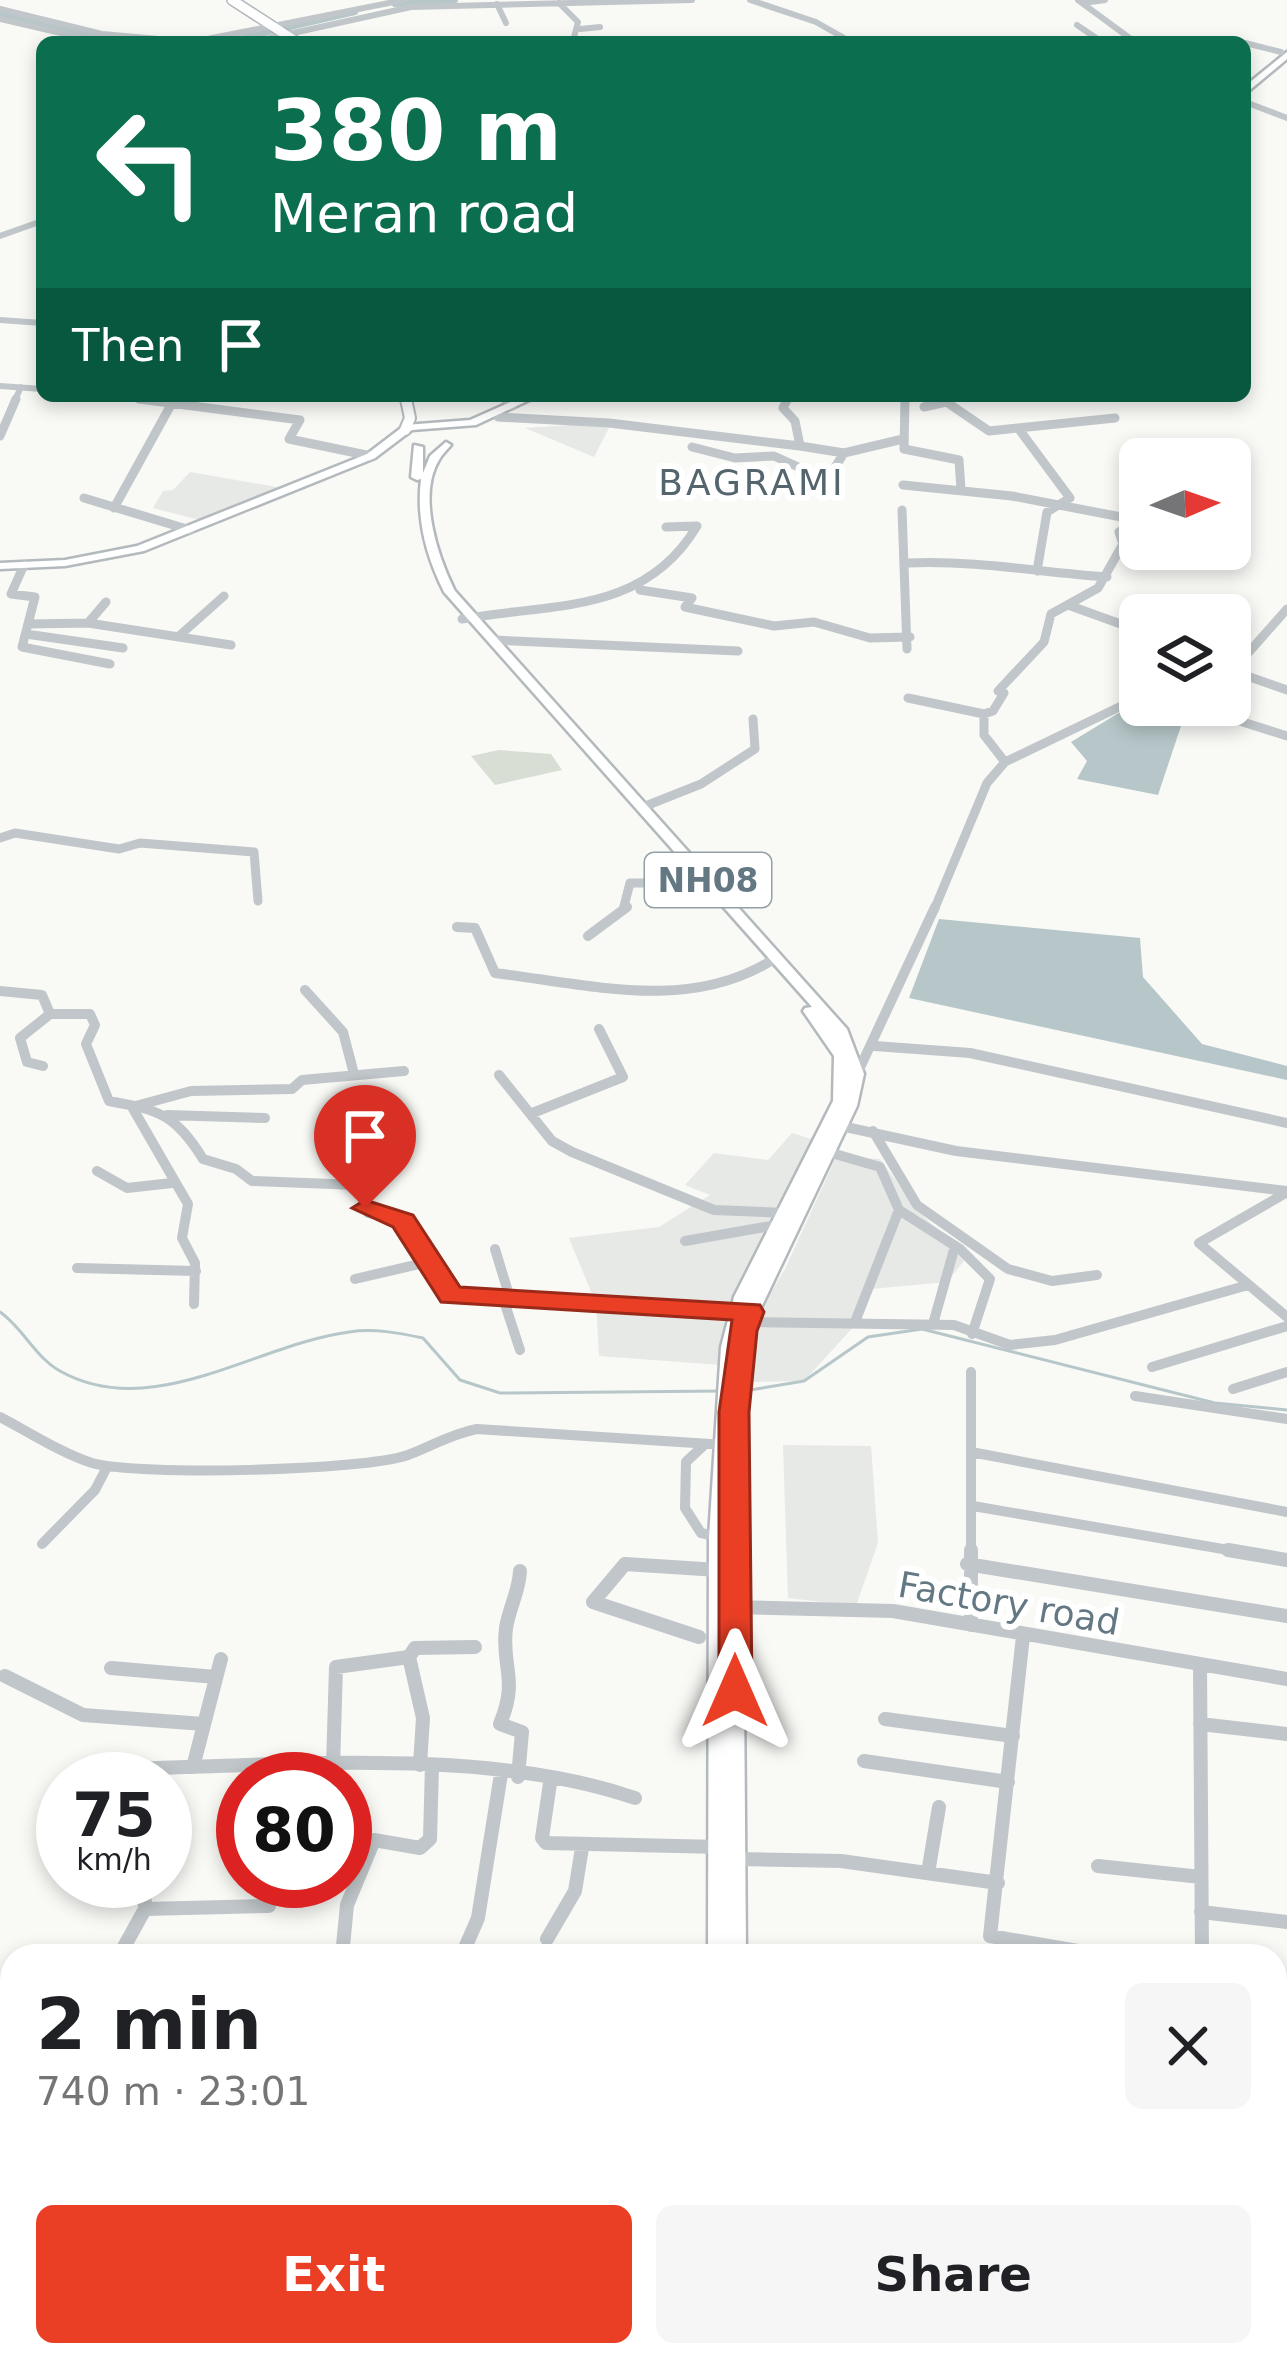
<!DOCTYPE html>
<meta charset="utf-8">
<style>
:root{--surface:#fff;--page:#f6f6f6;--text:#202124;--muted:#757577;--accent:#eb3f25}
body{margin:0;font-family:"DejaVu Sans",sans-serif;background:var(--page);color:var(--text);height:100vh;display:flex;flex-direction:column;font-size:45px;white-space:nowrap}
*{box-sizing:border-box;margin:0}
p{font-size:39px;color:var(--muted)}
.icon{flex:none;width:66px;height:66px;fill:none;stroke:currentColor;stroke-width:2;stroke-linecap:round;stroke-linejoin:round}
.map{position:relative;flex:1;overflow:hidden}
.drawer{position:absolute;left:0px;top:1944px;width:1287px;height:423px;display:flex;flex-direction:column;background:var(--surface);border-radius:36px 36px 0 0;box-shadow:0 6px 18px #0003}
.drawer>*{flex:none}
.banner{position:absolute;left:36px;top:36px;width:1215px;height:366px;border-radius:18px;box-shadow:0 6px 18px #0003;background:#0b6e4f;color:#fff;overflow:hidden}
.needle{width:78px;rotate:88deg}
.controls{position:absolute;left:1119px;top:438px;display:grid;gap:24px}
.controls a{display:grid;place-items:center;width:132px;height:132px;border-radius:18px;background:var(--surface);box-shadow:0 6px 18px #0003;font-size:60px}
.speed{position:absolute;left:36px;top:1752px;display:flex;gap:24px;font-size:60px;font-weight:700;text-align:center}
.speed>*{display:grid;place-content:center;width:156px;height:156px;border-radius:50%;background:var(--surface);box-shadow:0 6px 18px #0003;line-height:1}
.speed small{font-size:30px;font-weight:400}
.speed .limit{border:18px solid #d22;background:#fff;color:#111}
.pin{position:absolute;display:grid;place-items:center;width:102px;height:102px;color:#fff;margin:-123px -51px;border-radius:50% 50% 50% 0;rotate:-45deg;box-shadow:0 0 12px #0007}
.pin .icon{rotate:45deg}
.me{position:absolute;width:132px;margin:-66px;rotate:0deg;stroke-linejoin:round;filter:drop-shadow(0 0 9px #0008)}
.turn{display:flex;align-items:center;gap:42px;height:252px;padding:0 36px;font-size:54px}
.turn .icon{width:156px;height:156px;stroke-width:2.5}
.turn b{display:block;font-size:84px;line-height:102px}
.then{display:flex;align-items:center;height:114px;padding:0 36px;background:#0003;gap:24px;font-size:45px}
.round{display:grid;place-items:center;flex:none;width:126px;height:126px;border-radius:18px;background:var(--page)}
.headline{display:flex;align-items:center;justify-content:space-between;height:204px;padding:0 36px}
h1{font-size:72px;font-weight:700;line-height:90px}
.action{display:flex;gap:24px;margin-top:auto;padding:24px 36px}
.action a{flex:1;height:138px;border-radius:18px;background:var(--accent);color:#fff;font-size:48px;font-weight:700;line-height:138px;text-align:center}
.action a+a{background:var(--page);color:var(--text)}
.map>svg:first-child{display:block}
</style>
<div class="map">
<svg width="1287" height="2366" viewBox="0 0 1287 2366">
<rect width="100%" height="100%" fill="#f9f9f6"/>
<!-- built -->
<path fill="#e7e9e7" d="M588,424l22,2 -16,31 -69,-29z
M190,472l87,15 -16,12 -58,22 -50,-13 10,-17 10,-1z
M792,1133l22,7 -93,225 -122,-9 -3,-52 -27,-66 90,-11 51,-32 -25,-10 29,-32 54,7z
M836,1157l44,2 38,52 49,46 -20,25 -76,7 -13,33 -54,59 -54,1 6,-65 29,-48z
M783,1445l88,1 7,97 -22,63 -68,-8z"/>
<!-- green -->
<path fill="#d9ded5" d="M499,750l52,4 11,16 -67,15 -24,-29z"/>
<!-- water -->
<path fill="#b7c7c9" d="M1140,700v5h30l15,9 -27,81 -81,-16 10,-18 -16,-19z
M939,919l201,19 3,39 59,67 85,22v14l-378,-82z"/>
<g fill="none" stroke-linecap="round" stroke-linejoin="round">
<!-- stream -->
<path stroke="#b7c7c9" stroke-width="3" d="M0,1312c23,16 35,45 60,59 92,52 197,-27 289,-39 25,-4 50,1 74,6l37,42 40,13 222,-2
M744,1391l60,-10 64,-44 54,-8 293,74 72,7"/>
<!-- canal -->
<path stroke="#b7c7c9" stroke-width="6" d="M395,4l60,-4
M0,14l99,24 50,4
M226,42l129,-30"/>
<!-- major-far1 casing -->
<g stroke="#b3babe" stroke-width="12">
<path id="major-far1" d="M232,0l65,42
M405,396l1,6"/>
</g>
<!-- major casing -->
<g stroke="#b3babe" stroke-width="14">
<path id="major" d="M405,430l5,-12 -4,-19"/>
</g>
<!-- highway casing -->
<g stroke="#b3b9bc" stroke-width="5">
<path id="highway" d="M1287,52v7l-42,35v-8z
M524,396h14l-62,29 -64,5 -37,28 -231,93 -79,15 -65,3v-6l65,-3 72,-14 230,-92 38,-29 65,-5z
M446,442l5,3c-4,5 -9,9 -12,15 -22,36 -1,97 16,131l392,438 17,45 -7,32 -107,225 -8,81 4,544h-38l1,-419 12,-190 13,-50 99,-196 1,-45 -31,-45 2,-3 7,-1 -368,-415c-18,-36 -28,-73 -23,-113l-4,1 -6,-3 3,-32 9,2v26l7,-17z
M651,2355h38l-1,11h-38z"/>
</g>
<!-- minor-far3 -->
<path stroke="#c0c6c9" stroke-width="6" d="M750,0l66,22 35,20
M1078,0l57,42
M559,3l19,19 -5,19
M1083,3l22,-3
M497,4l9,19
M0,9l102,25 90,8 212,-42
M0,19l100,23
M1077,25l25,17
M580,29l20,-2
M252,42l159,-35 281,-7
M307,42h9
M1146,42h96
M1245,43l36,9
M1245,102l42,16
M0,236l42,-15
M0,320l42,3
M0,386l42,3
M114,396l48,6
M502,396l6,6
M937,396l9,6
M14,402l7,-15
M905,402v-6"/>
<!-- minor-far2 -->
<path stroke="#c0c6c9" stroke-width="9" d="M139,399l161,21 -11,19 82,17
M505,399l7,7
M905,399l-1,50 55,11 2,29
M942,399l47,32 29,-3 52,70 -23,14 -10,59
M787,400l-4,8 12,13 5,25 44,7 59,-14
M924,407l22,-5
M498,417l111,6 191,23
M1018,428l97,-10
M0,436l16,-37
M692,447l43,11 39,-2 53,24 17,-27
M903,485l109,11 125,24 -18,12 4,12 -25,44 -47,26 -7,28 -46,49 6,2 -11,18 -9,3
M84,498l106,32
M114,508l58,-105
M902,510l5,139
M907,563c68,-3 132,9 200,14
M24,565l-13,29 24,3 -13,50 88,17
M640,590l52,8 -7,9 89,19 40,-4 56,16 40,-1
M1068,605l72,26
M462,619c90,-16 182,-4 235,-93l-31,1
M88,623l18,-21
M29,624l59,-1 143,22
M26,634l97,14
M179,636l45,-40
M494,640l244,11
M1230,654l19,-2 38,-43
M1230,670l57,20
M908,698l76,16v21l21,27
M1189,705l98,31
M643,807l58,-23 54,-35 -2,-30
M0,838l15,-5 104,16 21,-6 114,9 4,49
M623,910l7,-27h68
M934,910l53,-127 18,-21 135,-65"/>
<!-- minor-far1 -->
<path stroke="#c0c6c9" stroke-width="10" d="M457,927l18,1 20,45c92,11 191,39 274,-11
M588,936l39,-29
M305,990l38,42 11,42
M0,991l42,4 8,19h40l5,11 -9,19 23,57c50,9 66,13 94,58l33,10 16,12 105,4 11,28 35,8 48,75 289,15
M875,1046l95,7 317,70
M43,1066l-16,-4 -7,-24 30,-24
M857,1074l78,-167
M499,1075l53,66 20,11 142,58 71,3
M530,1114l93,-37 -24,-48
M167,1115l98,3
M841,1126l115,25 331,40
M873,1131l44,74 91,64 44,12 45,-6
M828,1152l52,15 19,43 61,39 30,30 -18,55
M97,1171l30,17 45,-5
M1284,1194l-85,49 88,74
M685,1241l97,-17
M495,1249l14,46
M77,1268l119,3
M355,1279l73,-17
M502,1295l18,55
M194,1304l1,-41 -13,-25 6,-34 -56,-97 59,-16 101,-2 10,-9 102,-9
M746,1322l208,3 56,20 45,-5 193,-55
M855,1322l44,-112
M933,1324l22,-78
M1152,1367l135,-41
M971,1372v181
M1233,1389l54,-17
M1135,1396l152,23
M0,1417c29,15 61,36 92,46 45,13 271,8 316,-8 24,-9 43,-21 69,-26l249,16
M705,1444l-19,18 -1,46 16,25 19,4
M971,1452l316,60
M973,1506l273,47
M42,1544l53,-54 12,-23"/>
<!-- minor -->
<path stroke="#c0c6c9" stroke-width="14" d="M971,1550v75
M1228,1550l59,10
M967,1564l320,52
M732,1607l161,4 394,68
M1023,1636l-33,300 117,20
M699,1637l-106,-35 32,-38 93,6
M409,1657l6,-9 60,-1
M1200,1665l2,291
M111,1668l105,9
M5,1676l78,39 121,9
M885,1719l128,17
M1200,1724l87,10
M864,1761l144,21
M193,1767l28,-108
M333,1767l3,-100 73,-10 14,61 -3,47
M108,1769c163,-2 373,-24 527,29
M518,1777l4,-45 -22,-8c19,-46 1,-56 6,-96 3,-20 13,-36 14,-57
M550,1783l-8,55 4,5 174,4
M736,1859l105,2 157,22
M1098,1866l103,11
M928,1873l11,-66
M145,1909l124,-3
M1201,1912l86,10
M547,1939l28,-48 7,-43
M465,1948l13,-30 23,-144
M119,1956l26,-47 -1,-28
M342,1956l5,-51 27,-65 46,8 10,-9 2,-74
M1275,1987l12,1
M0,2066l12,-1
M1275,2070l12,5
M1275,2183h12
M0,2277l12,8
M1275,2332l12,-29
M1137,2355l19,11
M941,2359l14,7
M15,2366l2,-11
M292,2366l4,-11
M1260,2366l5,-11"/>
<!-- major-far1 -->
<use href="#major-far1" stroke="#fff" stroke-width="9"/>
<!-- major -->
<use href="#major" stroke="#fff" stroke-width="10"/>
<!-- highway -->
<use href="#highway" fill="#fff" fill-rule="evenodd"/>
</g>
<!-- route -->
<path fill="#eb3f25" stroke="#992918" stroke-width="3" d="M365,1200l48,15 47,72 300,18 4,7 -7,19 -8,81 3,279 -5,8h-23l-5,-8v-279l13,-92 -291,-18 -48,-75 -41,-19z"/>
<g text-anchor="middle" stroke-width="12" stroke-linejoin="round" paint-order="stroke">
<!-- shield labels -->
<rect fill="#fff" stroke="#92a0a8" stroke-width="3" x="645" y="853" width="126" height="54" rx="9"/>
<g font-size="33" font-weight="bold" fill="#637883">
<text x="708" y="892">NH08</text>
</g>
<!-- far-quarter labels -->
<g font-size="36" letter-spacing="3" fill="#55656d" stroke="#fff">
<text x="752" y="495">BAGRAMI</text>
</g>
<!-- street labels -->
<g font-size="36" fill="#637883" stroke="#fff">
<text transform="translate(1009 1603) rotate(10)" y="13">Factory road</text>
</g>
</g>
</svg>
<div class="controls">
<a><svg class="needle" viewBox="-14 -14 28 28"><path d="M0-13l5 13h-10z" fill="#e53935"/><path d="M0 13l5-13h-10z" fill="#757577"/></svg></a>
<a><svg class="icon" aria-label="layers" viewBox="0 0 24 24"><path d="M12 4l9 5-9 5-9-5zM3 14l9 5 9-5"/></svg></a>
</div>
<div class="speed"><div>75<small>km/h</small></div><div class="limit">80</div></div>
<div class="pin" style="left:365px;top:1208px;background:#d93025"><svg class="icon" aria-label="arrive" viewBox="0 0 24 24"><path d="M6 21V4h12l-3 4 3 4H6"/></svg></div>
<svg class="me" style="left:735px;top:1691px" viewBox="-20 -20 40 40"><path d="M0-17L14 15 0 8-14 15z" fill="#eb3f25" stroke="#fff" stroke-width="4"/></svg>
<div class="banner">
<div class="turn"><svg class="icon" aria-label="left" viewBox="0 0 24 24"><path d="M17 20v-9H6M10 6l-5 5 5 5"/></svg><div><b>380 m</b>Meran road</div></div>
<div class="then">Then<svg class="icon" aria-label="arrive" viewBox="0 0 24 24"><path d="M6 21V4h12l-3 4 3 4H6"/></svg></div>
</div>
<section class="drawer">
<div class="headline"><div><h1>2 min</h1><p>740 m · 23:01</p></div><a class="round"><svg class="icon" aria-label="close" viewBox="0 0 24 24"><path d="M6 6l12 12M18 6L6 18"/></svg></a></div>
<div class="action"><a>Exit</a><a>Share</a></div>
</section>
</div>
